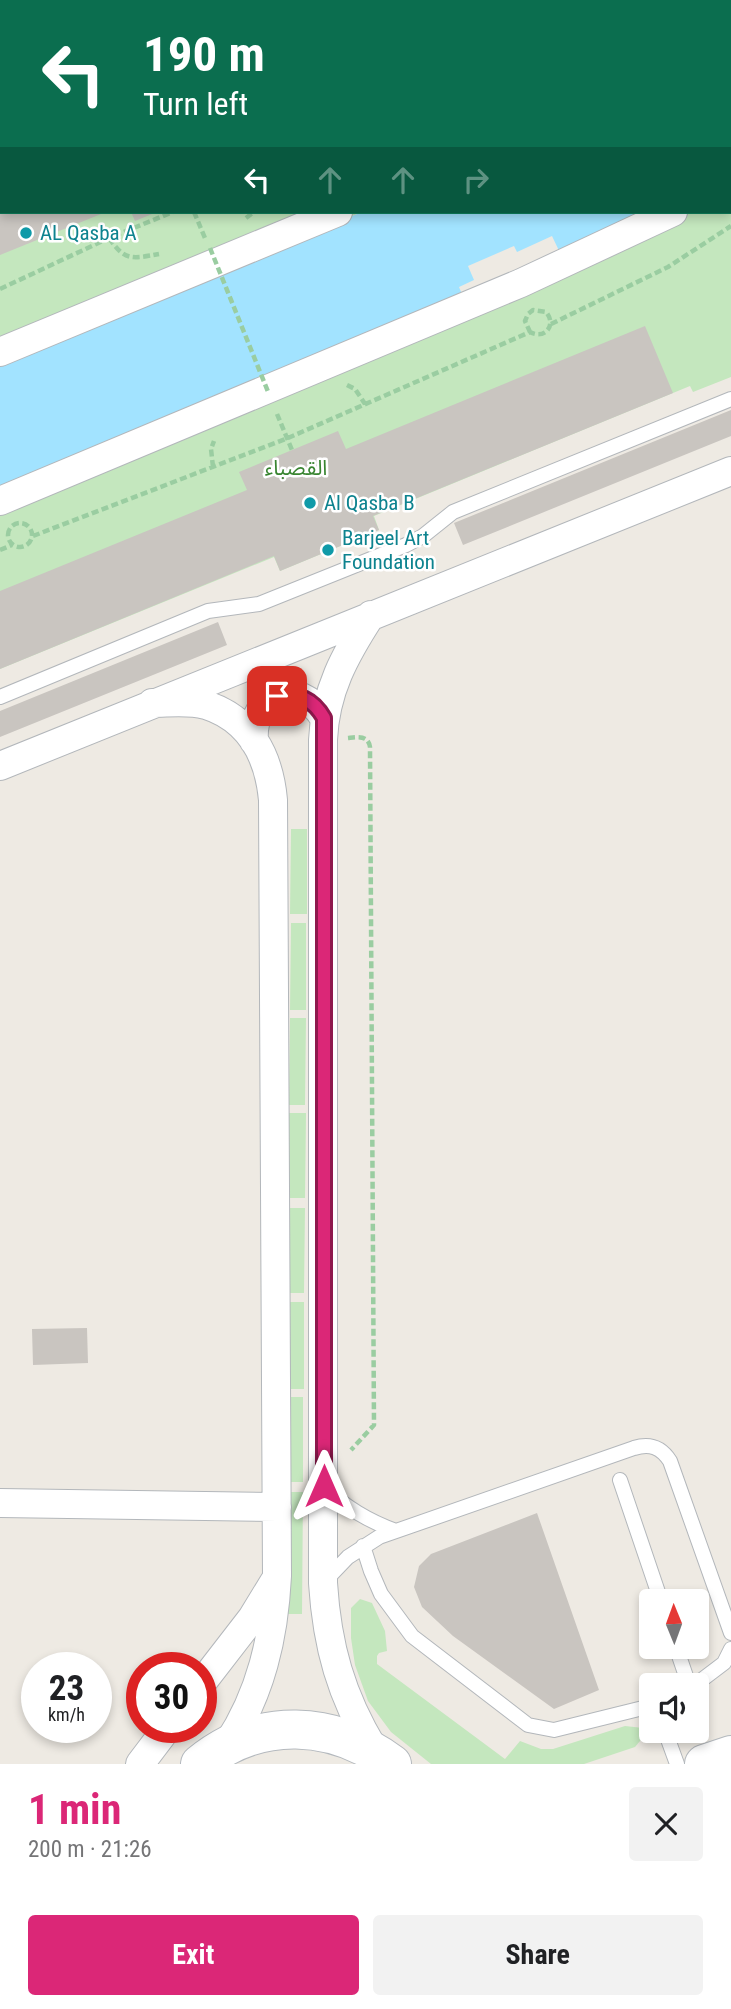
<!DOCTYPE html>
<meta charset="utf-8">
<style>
:root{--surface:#fff;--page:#f2f2f2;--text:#202124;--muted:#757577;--accent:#db2777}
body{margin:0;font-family:"Roboto Condensed","Noto Sans Arabic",sans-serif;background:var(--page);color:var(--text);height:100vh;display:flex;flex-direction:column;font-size:26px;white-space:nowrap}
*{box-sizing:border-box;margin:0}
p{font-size:23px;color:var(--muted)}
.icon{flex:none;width:38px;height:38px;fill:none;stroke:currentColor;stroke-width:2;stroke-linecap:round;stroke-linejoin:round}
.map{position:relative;height:1764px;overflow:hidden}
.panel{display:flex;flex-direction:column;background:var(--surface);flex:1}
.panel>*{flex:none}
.top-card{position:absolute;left:0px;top:0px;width:732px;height:214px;box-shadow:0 4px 10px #0003;background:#0b6e4f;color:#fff;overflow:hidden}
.needle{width:46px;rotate:359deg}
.fabs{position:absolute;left:639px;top:1589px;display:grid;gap:14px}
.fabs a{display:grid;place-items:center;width:70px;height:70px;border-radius:7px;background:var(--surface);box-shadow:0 4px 10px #0003;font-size:35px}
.speed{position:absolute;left:21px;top:1652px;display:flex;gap:14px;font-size:35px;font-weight:700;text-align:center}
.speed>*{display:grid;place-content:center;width:91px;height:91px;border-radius:50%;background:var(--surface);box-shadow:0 4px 10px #0003;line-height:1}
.speed small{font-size:18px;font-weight:400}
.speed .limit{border:10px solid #d22;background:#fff;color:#111}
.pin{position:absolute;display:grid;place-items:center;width:60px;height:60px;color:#fff;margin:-30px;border-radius:14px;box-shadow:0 4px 10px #0006}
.me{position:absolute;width:77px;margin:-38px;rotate:0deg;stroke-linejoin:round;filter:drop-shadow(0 0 5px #0008)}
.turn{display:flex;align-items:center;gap:24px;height:147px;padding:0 28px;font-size:32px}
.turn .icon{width:91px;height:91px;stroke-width:2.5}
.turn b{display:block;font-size:49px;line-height:60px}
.lanes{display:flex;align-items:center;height:66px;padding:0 28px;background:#0003;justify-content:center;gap:35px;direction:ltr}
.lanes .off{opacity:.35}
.round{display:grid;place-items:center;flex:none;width:74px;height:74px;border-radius:7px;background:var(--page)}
.summary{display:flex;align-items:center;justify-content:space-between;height:119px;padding:0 28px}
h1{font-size:42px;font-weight:700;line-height:52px;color:var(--accent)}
.cta{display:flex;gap:14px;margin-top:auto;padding:14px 28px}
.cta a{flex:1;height:80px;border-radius:7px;background:var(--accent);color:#fff;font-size:28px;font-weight:700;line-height:80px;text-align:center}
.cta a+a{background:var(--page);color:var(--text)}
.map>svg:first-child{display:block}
</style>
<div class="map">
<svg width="731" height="1764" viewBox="0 0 731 1764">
<rect width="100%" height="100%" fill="#eeeae3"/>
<!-- green -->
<path fill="#c4e7be" d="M441,0h290v38l-1,-36h-293z
M731,174v203l-38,15 -3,-6 -316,130 5,14 -99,41 -6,-14 -274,112v-177l653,-280h77z
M0,180h2v32h360l-362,150z
M291,829h16v85h-17z
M291,923h15v87h-16z
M290,1018h16l-1,87h-16z
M289,1113h17l-1,85h-16z
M289,1208h16l-1,85h-16z
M288,1302h16v87h-16z
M287,1397h16v85h-16z
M287,1492h16l-1,122h-16z
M360,1599l12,4 13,28 2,20 -8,2 -2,3v8l128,95 15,-18 21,8h12l72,-23 18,2 2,7 -10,12 -51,17h-153l-40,-32 -23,-31 -13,-36 -4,-27v-30z"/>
<!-- water -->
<path fill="#a2e3ff" d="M362,212h291l-653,280v-130z"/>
<!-- pier -->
<path fill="#eeeae3" d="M552,236l10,21 -98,42 -5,-12 15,-7 -6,-14 46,-20 3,6z"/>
<!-- building -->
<path fill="#c9c5c0" d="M0,212h106l-106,43z
M131,212h26l-22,9z
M645,326l28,67 -300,123 6,14 -99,41 -6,-15 -274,113v-78l247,-101 -8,-18 99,-41 8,18z
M731,410v26l-268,109 -9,-22z
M218,622l9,23 -227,92v-26z
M87,1328l1,35 -55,2 -1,-36z
M537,1513l62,177 -45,19 -101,-73 -31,-29 -8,-20 5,-21 12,-12z"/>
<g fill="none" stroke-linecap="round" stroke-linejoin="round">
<!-- lane casing -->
<g stroke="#b3b7bb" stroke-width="16">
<path id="lane" d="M356,2l4,-2
M0,151l2,-1
M0,697l208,-86 51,-7 147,-59 17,-9 30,-24 278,-113
M620,1480l41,121
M324,1487c22,21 44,34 72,44
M363,1546l8,25 10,23 31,42 116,89 26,5 97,-24
M325,1581l23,-24 31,-20 255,-89c16,-5 27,-1 36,13l61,172
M676,1647l13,38
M695,1685l29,-22 7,-14
M665,1731l12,33"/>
</g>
<!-- street casing -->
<g stroke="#b3b7bb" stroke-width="30">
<path id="street" d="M53,2l1,-2
M178,2l4,-2
M730,30l1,-1
M0,76l2,-1
M730,185l1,-1
M0,352l338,-140
M0,501l521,-218 152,-71
M371,615c-26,40 -46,76 -48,125v843c4,63 18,113 51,167
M152,703c17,0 36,-3 54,2 44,14 63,51 67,95l4,776c-3,61 -16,118 -50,169
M254,741c-4,-48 46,-64 70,-23
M0,766l731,-295
M0,1503l277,4
M201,1684l51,-66 22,-36
M140,1764l28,-37"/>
</g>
<!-- secondary casing -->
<g stroke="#b4b9be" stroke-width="40">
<path id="secondary" d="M200,1764c59,-48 133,-44 192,0
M704,1764l27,-9"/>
</g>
<!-- path -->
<path stroke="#9acda1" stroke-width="4.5" stroke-dasharray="7 3.5" stroke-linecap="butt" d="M217,0v2
M524,0l1,2
M665,0l1,2
M194,212l11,26
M246,218l8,-6
M109,238c16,23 22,21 50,16
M0,289l109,-51 64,-26
M551,324l117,-57 63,-41
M347,385l8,4 10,15
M277,414l15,36
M213,467l-2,-18 3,-8
M8 535a12 12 0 1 1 24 0a12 12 0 1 1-24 0Z
M33,536l255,-98 242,-106c15,8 27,-7 16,-20l-13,-2 -5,4 -3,7 5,11
M0,550l12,-5
M348,738c10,-1 20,-3 22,9l4,678 -23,25"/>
<!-- lane -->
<use href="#lane" stroke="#fff" stroke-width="14"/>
<!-- street -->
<use href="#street" stroke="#fff" stroke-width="28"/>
<!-- secondary -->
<use href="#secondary" stroke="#fff" stroke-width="38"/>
<!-- path-bridge -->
<path stroke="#9acda1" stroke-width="4.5" stroke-dasharray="7 3.5" stroke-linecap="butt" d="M210,248l59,146"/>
</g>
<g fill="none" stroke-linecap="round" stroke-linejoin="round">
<!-- route casing -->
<g stroke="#8e194d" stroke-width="18">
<path id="route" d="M277,696c22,-3 36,3 47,22v768"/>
</g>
<!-- route -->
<use href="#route" stroke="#db2777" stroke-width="12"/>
</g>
<!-- markers -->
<g fill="#0f9aa8" stroke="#fff" stroke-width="2.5">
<circle cx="26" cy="233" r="7"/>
<circle cx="310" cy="503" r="7"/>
<circle cx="328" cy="550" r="7"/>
</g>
<g text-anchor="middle" stroke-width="5" stroke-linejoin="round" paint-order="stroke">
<!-- culture labels -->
<g font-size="21" fill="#0d838f" stroke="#fff" text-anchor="start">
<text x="40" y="240">AL Qasba A</text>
<text x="324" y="510">Al Qasba B</text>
<text x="342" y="545">Barjeel Art<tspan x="342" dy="24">Foundation</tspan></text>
</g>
<!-- park labels -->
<g font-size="21" fill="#398531" stroke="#fff">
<text x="296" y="475">القصباء</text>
</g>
</g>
</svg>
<div class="fabs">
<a><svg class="needle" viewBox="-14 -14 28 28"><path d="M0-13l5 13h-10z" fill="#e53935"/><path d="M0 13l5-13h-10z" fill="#757577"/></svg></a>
<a><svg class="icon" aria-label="sound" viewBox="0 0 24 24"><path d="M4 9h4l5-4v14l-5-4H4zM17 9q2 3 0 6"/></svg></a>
</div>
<div class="speed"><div>23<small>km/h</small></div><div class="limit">30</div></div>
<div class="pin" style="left:277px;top:696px;background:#d93025"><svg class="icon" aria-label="arrive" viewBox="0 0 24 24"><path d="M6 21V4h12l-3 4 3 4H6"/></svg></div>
<svg class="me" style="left:324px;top:1486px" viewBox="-20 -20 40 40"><path d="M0-17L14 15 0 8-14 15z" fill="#db2777" stroke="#fff" stroke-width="4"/></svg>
<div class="top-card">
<div class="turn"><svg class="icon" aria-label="left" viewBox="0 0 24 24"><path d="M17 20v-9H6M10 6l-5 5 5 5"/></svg><div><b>190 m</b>Turn left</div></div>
<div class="lanes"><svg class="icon" aria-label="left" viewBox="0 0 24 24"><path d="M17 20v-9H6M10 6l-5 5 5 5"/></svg><svg class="icon off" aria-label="ahead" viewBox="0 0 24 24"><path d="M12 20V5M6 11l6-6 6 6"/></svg><svg class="icon off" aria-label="ahead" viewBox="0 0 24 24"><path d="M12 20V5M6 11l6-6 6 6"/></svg><svg class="icon off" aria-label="right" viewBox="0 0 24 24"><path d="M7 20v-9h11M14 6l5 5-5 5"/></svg></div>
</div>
</div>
<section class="panel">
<div class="summary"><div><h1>1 min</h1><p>200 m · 21:26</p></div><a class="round"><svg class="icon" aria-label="close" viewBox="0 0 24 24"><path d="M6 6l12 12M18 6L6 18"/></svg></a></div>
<div class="cta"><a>Exit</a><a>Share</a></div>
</section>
